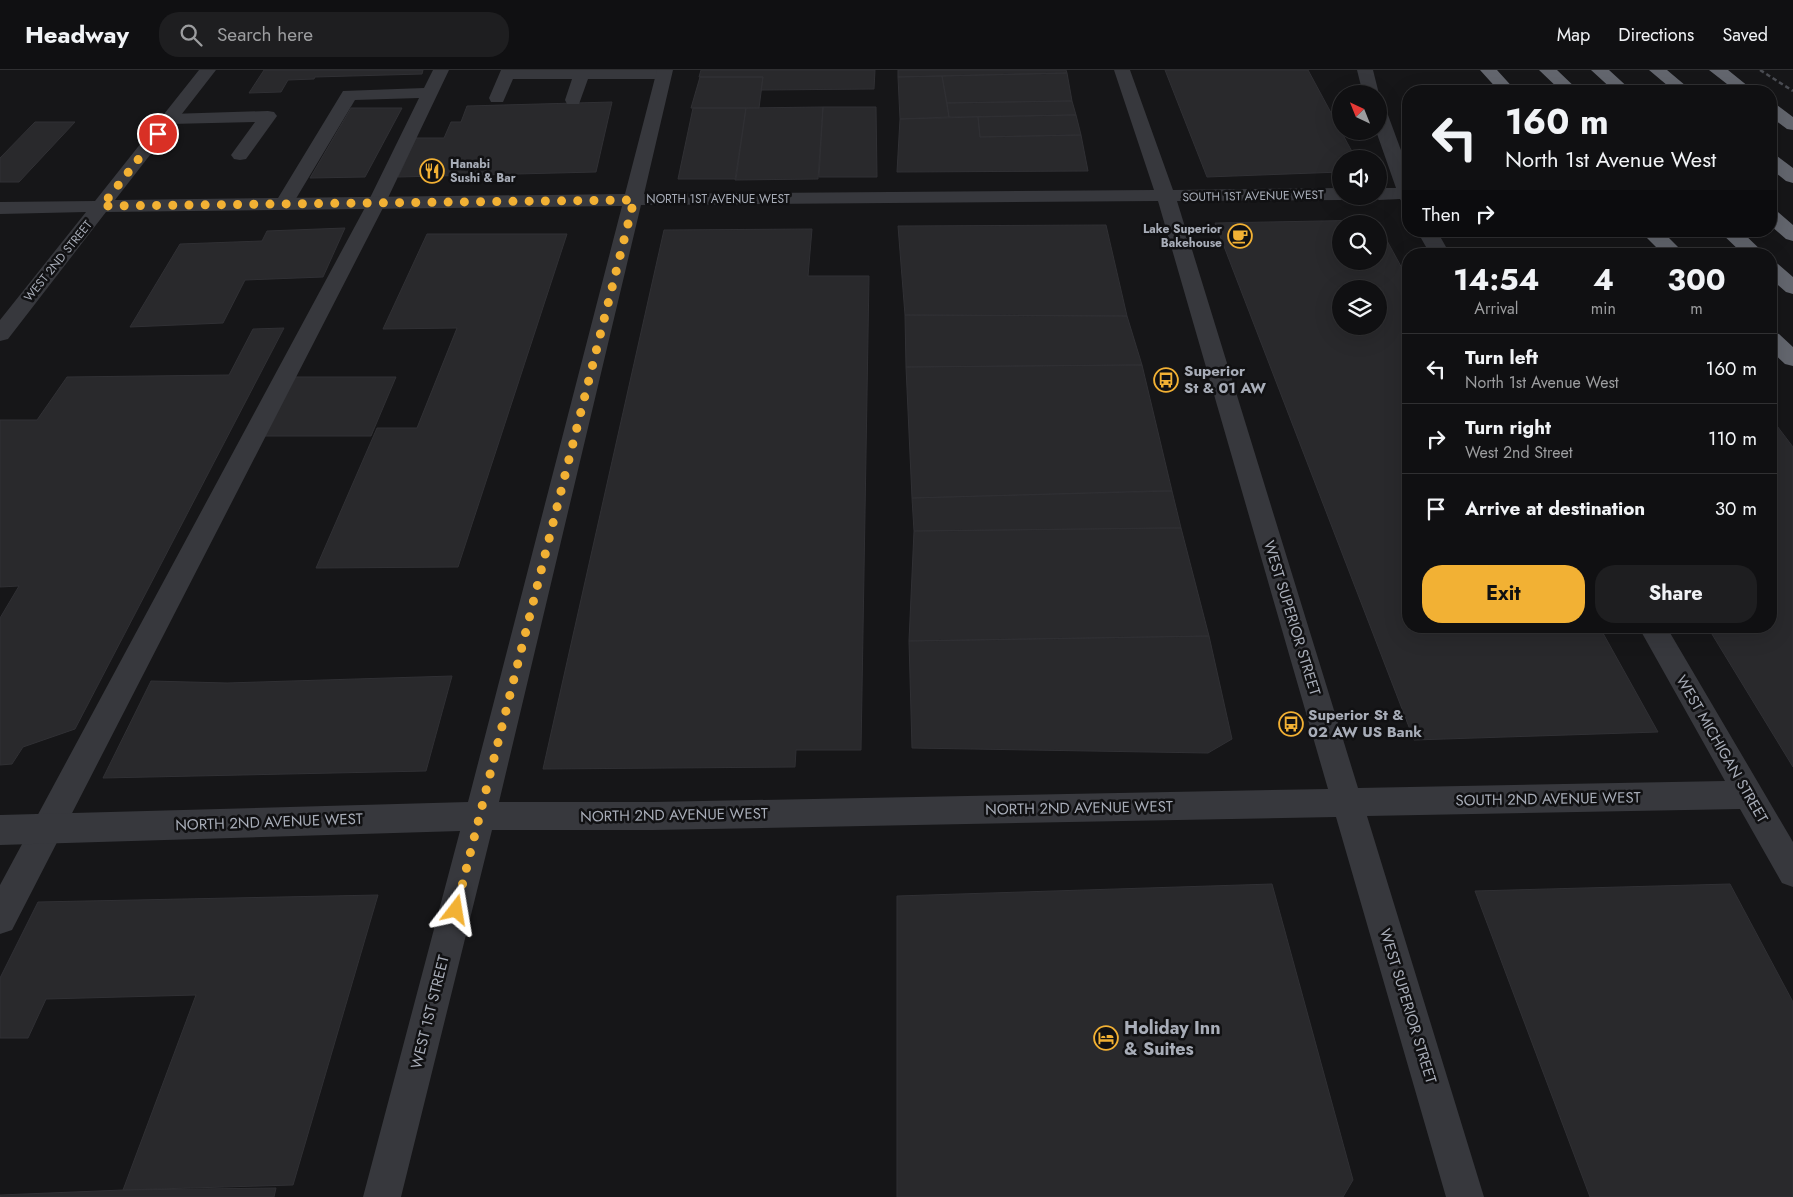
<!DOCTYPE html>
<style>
:root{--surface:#101012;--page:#1e1e20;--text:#f1f3f6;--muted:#9c9d9f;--line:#303032;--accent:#f2b134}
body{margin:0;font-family:Jost,sans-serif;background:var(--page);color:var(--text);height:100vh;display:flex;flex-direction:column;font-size:19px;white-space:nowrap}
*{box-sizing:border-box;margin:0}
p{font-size:16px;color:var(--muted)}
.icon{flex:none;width:28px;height:28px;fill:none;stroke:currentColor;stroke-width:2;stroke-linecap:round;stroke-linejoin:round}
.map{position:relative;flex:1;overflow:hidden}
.details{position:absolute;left:1402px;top:178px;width:375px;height:385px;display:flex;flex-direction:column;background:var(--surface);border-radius:20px;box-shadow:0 5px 20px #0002,0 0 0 1px var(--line)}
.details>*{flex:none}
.hud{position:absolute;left:1402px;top:15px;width:375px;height:152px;border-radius:20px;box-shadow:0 5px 20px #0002,0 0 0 1px var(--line);background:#101012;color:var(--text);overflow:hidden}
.needle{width:32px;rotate:317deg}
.fabs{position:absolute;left:1332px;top:15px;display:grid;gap:10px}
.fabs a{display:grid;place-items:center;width:55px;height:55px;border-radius:50%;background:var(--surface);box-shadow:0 5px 20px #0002,0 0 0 1px var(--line);font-size:25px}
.pin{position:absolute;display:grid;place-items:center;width:42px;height:42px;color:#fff;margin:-21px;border:2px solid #fff;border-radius:50%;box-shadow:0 1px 5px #0007}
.me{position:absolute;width:55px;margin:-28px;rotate:14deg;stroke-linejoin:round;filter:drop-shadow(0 0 4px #0008)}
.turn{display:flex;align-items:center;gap:18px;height:105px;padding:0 20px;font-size:22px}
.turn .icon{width:65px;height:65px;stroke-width:2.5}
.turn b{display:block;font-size:35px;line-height:42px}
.then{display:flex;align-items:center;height:48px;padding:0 20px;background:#0003;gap:10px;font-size:19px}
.eta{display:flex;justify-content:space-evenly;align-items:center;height:85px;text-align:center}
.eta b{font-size:30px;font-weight:700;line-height:35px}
.action{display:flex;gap:10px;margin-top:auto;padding:10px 20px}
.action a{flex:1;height:58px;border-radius:20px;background:var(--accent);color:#111;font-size:20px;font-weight:700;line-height:58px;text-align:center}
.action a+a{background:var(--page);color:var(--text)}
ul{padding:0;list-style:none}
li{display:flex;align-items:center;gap:15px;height:70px;padding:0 20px;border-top:1px solid var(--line)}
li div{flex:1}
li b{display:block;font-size:19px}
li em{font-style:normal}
header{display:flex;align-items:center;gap:30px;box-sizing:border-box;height:70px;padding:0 25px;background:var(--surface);border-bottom:1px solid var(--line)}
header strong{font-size:24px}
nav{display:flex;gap:28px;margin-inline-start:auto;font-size:18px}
.search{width:350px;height:45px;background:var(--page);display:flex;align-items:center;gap:12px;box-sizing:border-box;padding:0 18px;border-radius:20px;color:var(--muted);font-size:19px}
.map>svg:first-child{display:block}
</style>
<header>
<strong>Headway</strong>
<div class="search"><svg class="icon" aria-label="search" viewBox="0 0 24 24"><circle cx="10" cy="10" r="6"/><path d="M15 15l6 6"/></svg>Search here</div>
<nav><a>Map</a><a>Directions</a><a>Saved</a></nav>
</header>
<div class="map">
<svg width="1793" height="1127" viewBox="0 0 1793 1127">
<rect width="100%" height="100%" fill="#161618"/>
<!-- building -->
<path fill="#29292c" stroke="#303034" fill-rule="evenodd" d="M264,0h159l-1,4 -107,3 -1,2 -26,1 -7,12 -32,1z
M701,0h174l-1,19 -113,1 2,-13h-64z
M898,0h168l1,3 -169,4z
M1165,0h143l48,89h-15v13l-134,5z
M1067,3l5,28 -125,2 -5,-27z
M942,6l7,41 -49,2 -2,-42z
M700,7h63l-4,31h-68z
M1066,31h6l4,14 -127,2 -2,-14z
M612,32l-16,70 -198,5 18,-39h28l7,-16h10l6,-16z
M823,37l-5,72 -83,1 11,-72z
M823,37h53l1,70h-58z
M351,38h51l-37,69 -55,1z
M693,38h53l-10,71h-58z
M1069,45h7l5,20 -101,2 -2,-20z
M978,47l2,20 101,-2 7,36 -191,1 3,-53z
M35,52h40l-56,60h-19v-24z
M1375,150l2,4h-36v37h38v-35l30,55v345h190l59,106 -244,8 -199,-517zM1341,219h38v37h-38z
M1106,155l21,91 -222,-1 -7,-89z
M345,158l-22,49 -78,3 -22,43 -93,4 50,-83 82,-3 5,-10z
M812,159l-4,47h61l-8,474h-65l-1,17 -252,2 121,-539z
M427,164h140l-109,333 -142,1 61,-140h40l40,-100 -74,1z
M905,245l222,1 15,49 -236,2z
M284,258l-209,401 -52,18 -11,17 -12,1v-147l19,-32 -19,1v-167h37l30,-43 162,-2 24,-46z
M1126,295h16l30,126 -260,7 -6,-131z
M288,307h108l-25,59h-114z
M1771,348l22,29v320l-86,-141h64z
M1153,421h19l9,37 -267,3 -2,-33z
M1160,458h21l28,108 -300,5 5,-110z
M1209,566l23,103 -24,14 -296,-5 -3,-107z
M452,606l-26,95 -323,7 48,-97 76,2z
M1272,814l81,296 -10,17h-446v-301z
M1730,814l63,118v195h-203l-115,-306z
M378,825l-85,290 -170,5 73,-195 -150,4 -18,39h-28v-60l38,-76z
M276,1118l-2,9h-274v-2l123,-5z"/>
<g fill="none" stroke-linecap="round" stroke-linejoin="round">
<!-- service -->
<path fill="#37383d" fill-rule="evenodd" d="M433,0h16l-63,132 -374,728 -12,4v-49l368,-683 51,-104 -64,2 -64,107 -7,2 -7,-2 -2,-4 68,-112 81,-3z
M501,0h167l4,4 -2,3 -6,2h-76l-9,25h-12l-2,-4 7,-21h-59l-10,23h-12l-2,-4z
M268,41l6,1 3,4 -31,43 -6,1 -6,-1 -3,-4 24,-33 -85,2 -6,-1 -3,-4 3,-4 6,-1z"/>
<!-- tertiary -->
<path fill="#37383d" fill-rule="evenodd" d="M199,0h17l-101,130 510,-6 32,-124h16l-29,124 510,-4 -40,-120h16l43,120 168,-2v8h8l-8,4 -164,1 181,587 367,-7 -87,-155h28l127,216v45l-11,-4 -42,-74 -373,7 117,381h-38l-110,-380 -683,13h-161l-91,367h-38l97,-366 -460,14v-30l468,-13 154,-596 -516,6 -98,127 -8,2v-21l86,-108 -86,2v-12l95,-1zM1158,131l170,588 -675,13h-154l142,-597z
M1357,0h16l6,24v1l-16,-1z
M1379,40l6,1 3,4 21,57v32l-7,-2 -2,-3 -21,1 -8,-4h8v-8h17l-20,-57h3z
M1417,161h20l13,23h-20z"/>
<!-- motorway -->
<path fill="#63666e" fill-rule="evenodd" d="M1480,0h17l19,21h-17z
M1539,0h18l22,21h-18z
M1591,0h18l23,21h-18z
M1649,0h18l25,21h-18z
M1709,0h19l26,21h-18z
M1771,34l6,1 16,12v13l-6,-1 -16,-12z
M1771,85l6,1 16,12v15l-7,-2 -15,-12z
M1771,140l7,2 15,13v16l-7,-2 -15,-13z
M1640,161h22l23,23h-22z
M1719,161h22l24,23h-22z
M1771,192l7,2 15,13v17l-7,-2 -15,-13z
M1771,262l8,2 14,13v19l-8,-2 -14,-13z"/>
<!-- rail -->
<path stroke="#4a4c52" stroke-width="2.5" stroke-dasharray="4.5 3" stroke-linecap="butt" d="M1760,0l33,21"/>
</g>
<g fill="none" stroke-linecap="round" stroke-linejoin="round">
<!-- route -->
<path stroke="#f2b134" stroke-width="9" stroke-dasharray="0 16.2" d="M158,64l-56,72 532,-6 -178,710"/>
</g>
<!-- icons -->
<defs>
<g id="restaurant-ring" transform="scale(1.25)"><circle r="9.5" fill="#111113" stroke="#f2b134" stroke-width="1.5"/><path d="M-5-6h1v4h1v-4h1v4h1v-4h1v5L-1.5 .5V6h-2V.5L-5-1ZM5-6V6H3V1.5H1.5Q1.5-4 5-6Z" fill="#f2b134"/></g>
<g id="cafe-ring" transform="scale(1.25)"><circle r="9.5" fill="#111113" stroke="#f2b134" stroke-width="1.5"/><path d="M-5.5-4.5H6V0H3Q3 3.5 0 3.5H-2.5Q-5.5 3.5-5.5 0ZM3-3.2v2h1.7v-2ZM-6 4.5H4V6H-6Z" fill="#f2b134"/></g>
<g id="bus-ring" transform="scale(1.25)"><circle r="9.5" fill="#111113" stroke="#f2b134" stroke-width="1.5"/><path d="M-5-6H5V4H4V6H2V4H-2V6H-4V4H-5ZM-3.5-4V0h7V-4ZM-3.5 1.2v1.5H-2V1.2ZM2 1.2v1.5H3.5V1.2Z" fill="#f2b134"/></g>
<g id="hotel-ring" transform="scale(1.25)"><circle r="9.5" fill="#111113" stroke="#f2b134" stroke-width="1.5"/><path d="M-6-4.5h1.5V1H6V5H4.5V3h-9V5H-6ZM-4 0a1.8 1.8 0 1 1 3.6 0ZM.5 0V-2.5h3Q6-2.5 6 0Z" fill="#f2b134"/></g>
</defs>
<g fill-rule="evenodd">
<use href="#restaurant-ring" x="432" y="101"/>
<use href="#cafe-ring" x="1240" y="166"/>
<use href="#bus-ring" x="1166" y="310"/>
<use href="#bus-ring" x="1291" y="654"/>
<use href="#hotel-ring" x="1106" y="968"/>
</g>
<g text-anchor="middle" stroke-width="5" stroke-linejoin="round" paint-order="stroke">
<!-- far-poi labels -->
<g font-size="12" font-weight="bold" fill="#a8adb8" stroke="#111113" text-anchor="start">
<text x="450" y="98">Hanabi<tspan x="450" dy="14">Sushi &amp; Bar</tspan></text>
<text x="1222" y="163" text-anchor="end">Lake Superior<tspan x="1222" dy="14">Bakehouse</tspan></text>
</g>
<!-- far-street labels -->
<g font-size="12" fill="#a8adb8" stroke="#111113">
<text transform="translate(1253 126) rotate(-1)" y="4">SOUTH 1ST AVENUE WEST</text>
<text x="718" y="133">NORTH 1ST AVENUE WEST</text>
<text transform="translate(58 191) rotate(-51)" y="4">WEST 2ND STREET</text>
</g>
<!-- poi labels -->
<g font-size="15" font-weight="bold" fill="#a8adb8" stroke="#111113" text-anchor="start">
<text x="1184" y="306">Superior<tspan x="1184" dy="17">St &amp; 01 AW</tspan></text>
<text x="1308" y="650">Superior St &amp;<tspan x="1308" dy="17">02 AW US Bank</tspan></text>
</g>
<!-- street labels -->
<g font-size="15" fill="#a8adb8" stroke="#111113">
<text transform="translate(1292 548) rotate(73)" y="5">WEST SUPERIOR STREET</text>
<text transform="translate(1722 679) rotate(60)" y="5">WEST MICHIGAN STREET</text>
<text transform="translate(1548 729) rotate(-1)" y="5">SOUTH 2ND AVENUE WEST</text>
<text transform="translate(1079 738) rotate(-1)" y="5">NORTH 2ND AVENUE WEST</text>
<text transform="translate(674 745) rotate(-1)" y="5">NORTH 2ND AVENUE WEST</text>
<text transform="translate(269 752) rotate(-2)" y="5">NORTH 2ND AVENUE WEST</text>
<text transform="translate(1408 936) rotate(73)" y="5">WEST SUPERIOR STREET</text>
<text transform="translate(430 942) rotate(-76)" y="5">WEST 1ST STREET</text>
</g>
<!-- near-poi labels -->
<g font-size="18" font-weight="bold" fill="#a8adb8" stroke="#111113" text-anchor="start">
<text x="1124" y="964">Holiday Inn<tspan x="1124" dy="21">&amp; Suites</tspan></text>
</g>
</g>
</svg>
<div class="fabs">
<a><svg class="needle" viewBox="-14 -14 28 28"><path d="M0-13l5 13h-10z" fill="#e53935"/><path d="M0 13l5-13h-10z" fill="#9c9d9f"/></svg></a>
<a><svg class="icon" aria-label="sound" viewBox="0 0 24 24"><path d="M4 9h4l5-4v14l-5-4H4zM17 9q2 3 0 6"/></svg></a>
<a><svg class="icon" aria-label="search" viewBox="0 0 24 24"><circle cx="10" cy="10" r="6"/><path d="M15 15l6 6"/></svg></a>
<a><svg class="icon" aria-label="layers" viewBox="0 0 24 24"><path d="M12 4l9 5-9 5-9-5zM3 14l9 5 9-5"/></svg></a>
</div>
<div class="pin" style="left:158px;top:64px;background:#d93025"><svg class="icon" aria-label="arrive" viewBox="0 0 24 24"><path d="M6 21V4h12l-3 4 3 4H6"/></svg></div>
<svg class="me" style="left:456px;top:840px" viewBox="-20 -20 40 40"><path d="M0-17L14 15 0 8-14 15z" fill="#f2b134" stroke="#fff" stroke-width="4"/></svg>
<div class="hud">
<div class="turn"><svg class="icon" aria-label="left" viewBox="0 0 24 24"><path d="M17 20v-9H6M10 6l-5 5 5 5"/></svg><div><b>160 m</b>North 1st Avenue West</div></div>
<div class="then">Then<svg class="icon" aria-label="right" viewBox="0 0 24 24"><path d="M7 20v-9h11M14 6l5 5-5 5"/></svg></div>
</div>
<section class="details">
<div class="eta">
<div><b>14:54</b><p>Arrival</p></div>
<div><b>4</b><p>min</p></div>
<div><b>300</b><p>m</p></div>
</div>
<ul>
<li><svg class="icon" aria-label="left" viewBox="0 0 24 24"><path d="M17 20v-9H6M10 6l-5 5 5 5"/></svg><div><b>Turn left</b><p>North 1st Avenue West</p></div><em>160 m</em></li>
<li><svg class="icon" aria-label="right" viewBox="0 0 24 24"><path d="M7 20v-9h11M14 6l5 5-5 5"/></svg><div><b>Turn right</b><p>West 2nd Street</p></div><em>110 m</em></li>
<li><svg class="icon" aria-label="arrive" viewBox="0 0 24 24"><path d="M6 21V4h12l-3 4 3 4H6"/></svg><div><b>Arrive at destination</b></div><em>30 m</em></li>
</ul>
<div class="action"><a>Exit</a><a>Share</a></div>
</section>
</div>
